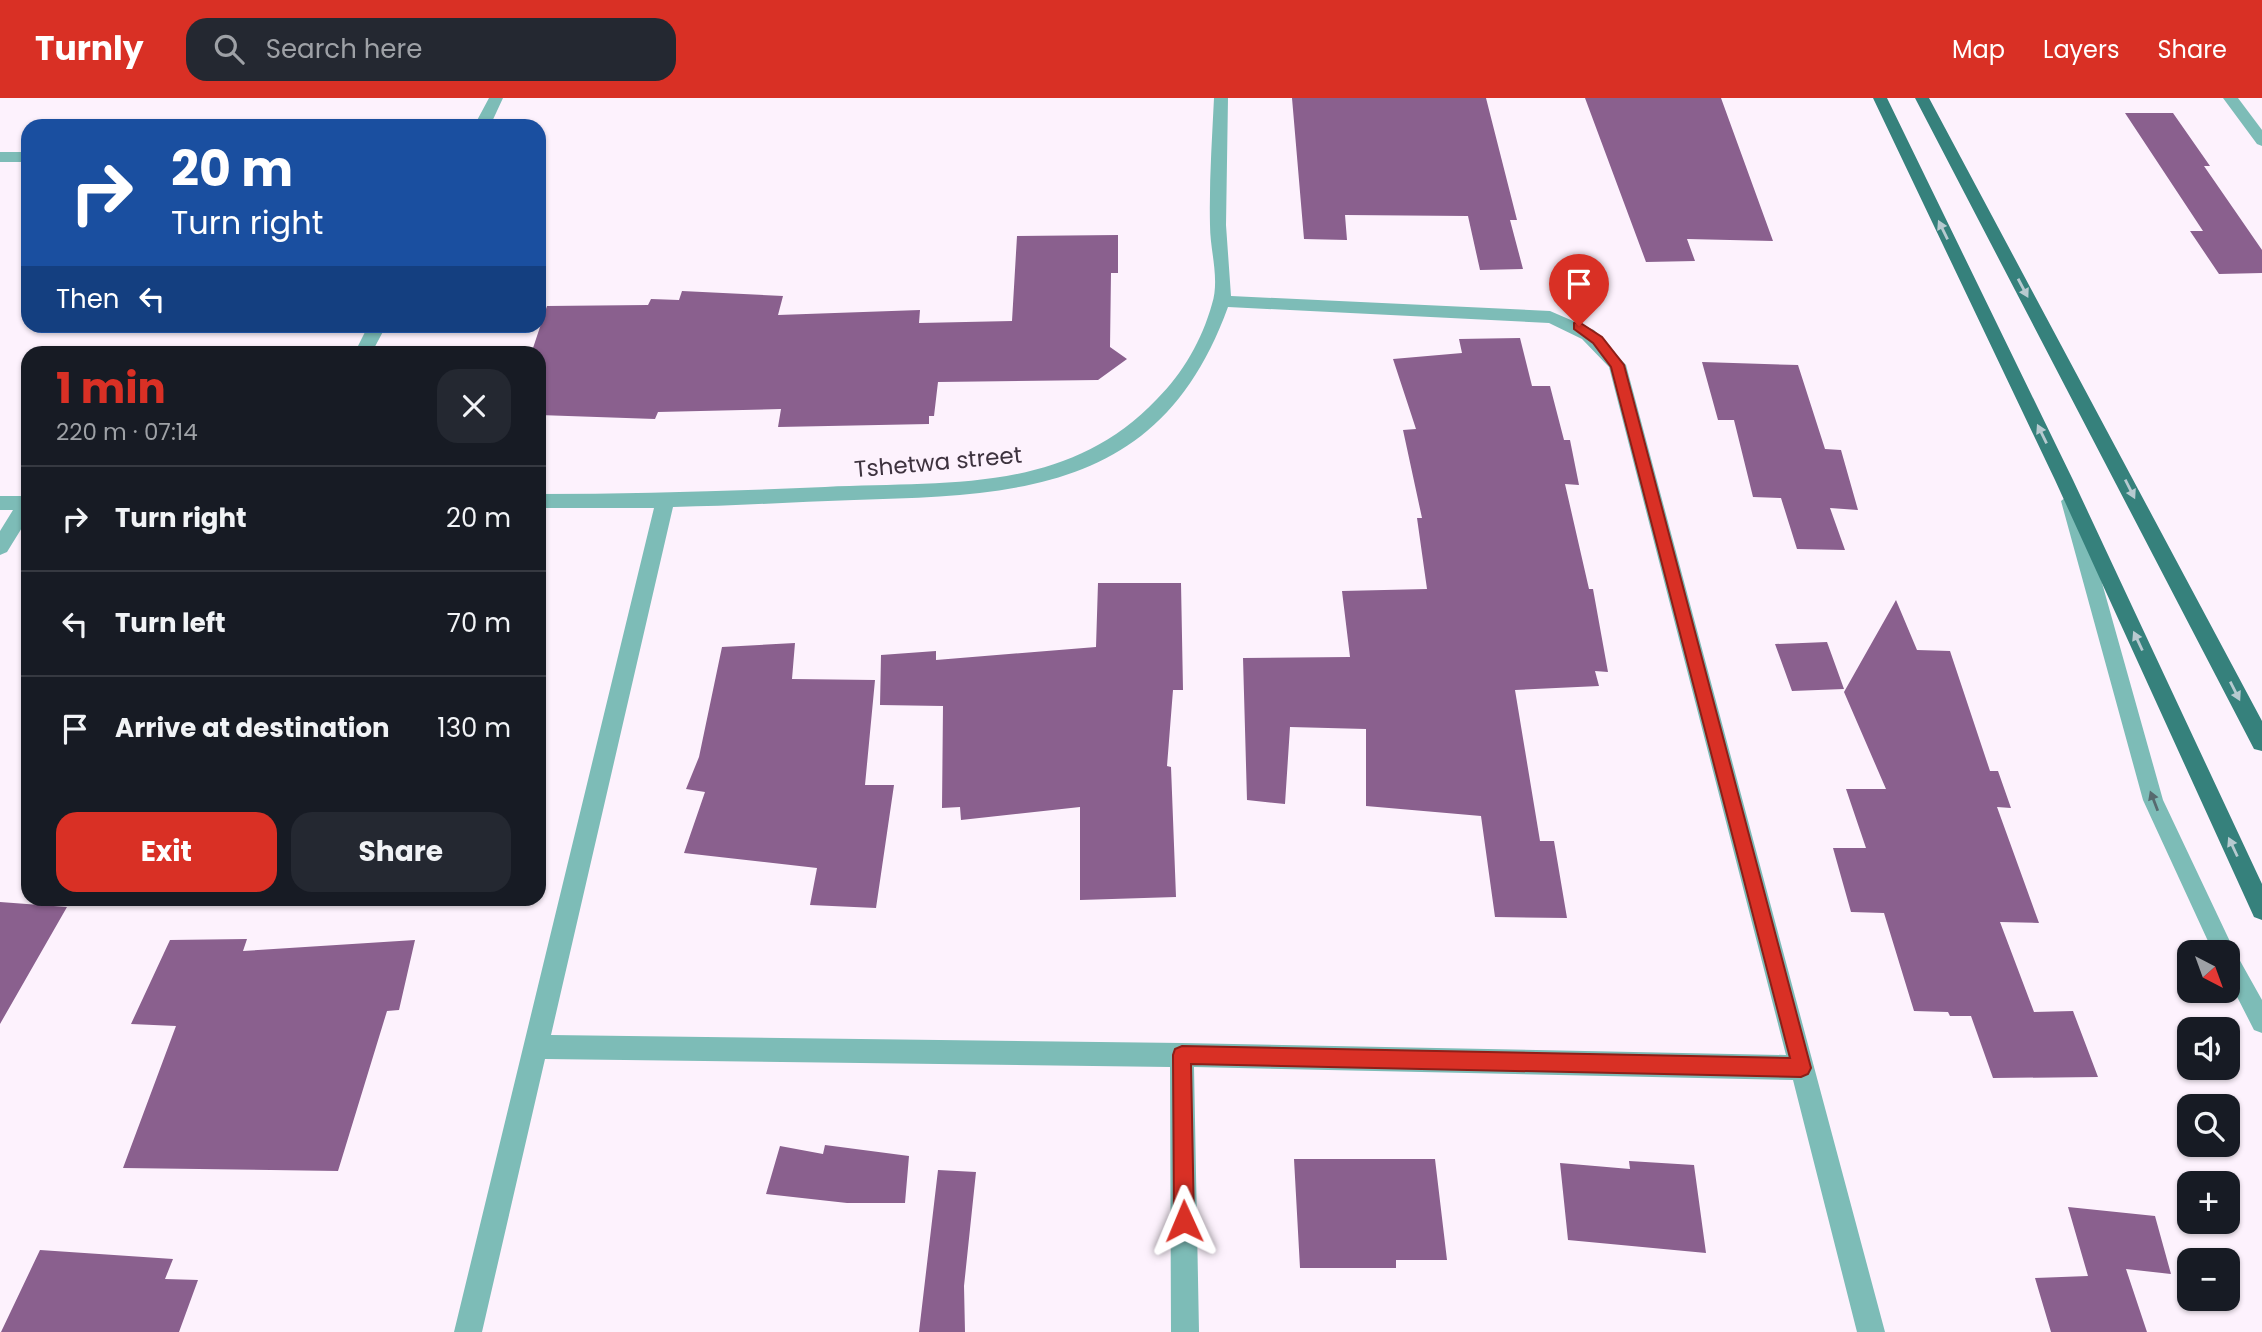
<!DOCTYPE html>
<meta charset="utf-8">
<style>
:root{--surface:#171b24;--page:#242831;--text:#f1f3f6;--muted:#9ea1a6;--line:#363941;--accent:#d93025}
body{margin:0;font-family:Poppins,sans-serif;background:var(--page);color:var(--text);height:100vh;display:flex;flex-direction:column;font-size:26px;white-space:nowrap}
*{box-sizing:border-box;margin:0}
p{font-size:23px;color:var(--muted)}
.icon{flex:none;width:38px;height:38px;fill:none;stroke:currentColor;stroke-width:2;stroke-linecap:round;stroke-linejoin:round}
.map{position:relative;flex:1;overflow:hidden}
.drawer{position:absolute;left:21px;top:248px;width:525px;height:560px;display:flex;flex-direction:column;background:var(--surface);border-radius:21px;box-shadow:0 2px 5px #0004}
.drawer>*{flex:none}
.top-card{position:absolute;left:21px;top:21px;width:525px;height:214px;border-radius:21px;box-shadow:0 2px 5px #0004;background:#1a4fa0;color:#fff;overflow:hidden}
.needle{width:46px;rotate:139deg}
.tools{position:absolute;left:2177px;top:842px;display:grid;gap:14px}
.tools a{display:grid;place-items:center;width:63px;height:63px;border-radius:14px;background:var(--surface);box-shadow:0 2px 5px #0004;font-size:35px}
.pin{position:absolute;display:grid;place-items:center;width:60px;height:60px;color:#fff;margin:-72px -30px;border-radius:50% 50% 50% 0;rotate:-45deg;box-shadow:0 0 7px #0007}
.pin .icon{rotate:45deg}
.me{position:absolute;width:77px;margin:-38px;rotate:359deg;stroke-linejoin:round;filter:drop-shadow(0 0 5px #0008)}
.turn{display:flex;align-items:center;gap:24px;height:147px;padding:0 35px;font-size:32px}
.turn .icon{width:91px;height:91px;stroke-width:2.5}
.turn b{display:block;font-size:49px;line-height:60px}
.then{display:flex;align-items:center;height:66px;padding:0 35px;background:#0003;gap:14px;font-size:26px}
.round{display:grid;place-items:center;flex:none;width:74px;height:74px;border-radius:21px;background:var(--page)}
.summary{display:flex;align-items:center;justify-content:space-between;height:119px;padding:0 35px}
h1{font-size:42px;font-weight:700;line-height:52px;color:var(--accent)}
.primary-button{display:flex;gap:14px;margin-top:auto;padding:14px 35px}
.primary-button a{flex:1;height:80px;border-radius:21px;background:var(--accent);color:#fff;font-size:28px;font-weight:700;line-height:80px;text-align:center}
.primary-button a+a{background:var(--page);color:var(--text)}
ul{padding:0;list-style:none}
li{display:flex;align-items:center;gap:21px;height:105px;padding:0 35px;border-top:2px solid var(--line)}
li div{flex:1}
li b{display:block;font-size:26px}
li em{font-style:normal}
header{display:flex;align-items:center;gap:42px;box-sizing:border-box;height:98px;padding:0 35px;background:var(--accent);color:#fff}
header strong{font-size:33px}
nav{display:flex;gap:38px;margin-inline-start:auto;font-size:24px}
.search{width:490px;height:63px;background:var(--page);display:flex;align-items:center;gap:18px;box-sizing:border-box;padding:0 24px;border-radius:21px;color:var(--muted);font-size:26px}
.map>svg:first-child{display:block}
</style>
<header>
<strong>Turnly</strong>
<div class="search"><svg class="icon" aria-label="search" viewBox="0 0 24 24"><circle cx="10" cy="10" r="6"/><path d="M15 15l6 6"/></svg>Search here</div>
<nav><a>Map</a><a>Layers</a><a>Share</a></nav>
</header>
<div class="map">
<svg width="2262" height="1234" viewBox="0 0 2262 1234">
<rect width="100%" height="100%" fill="#fdf2fd"/>
<!-- building -->
<path fill="#8a608e" d="M1292,0h194l31,122h-7l13,49 -43,1 -12,-54 -123,-1 2,25 -43,-1z
M1585,0h136l52,143 -86,-2 8,22 -49,1z
M2125,15h48l37,53h-6l58,84v23l-43,1 -29,-43h13z
M1118,137v38h-7l-1,74 17,12 -29,21 -160,2 -4,34h-5v8l-151,3 3,-18 -123,3 -3,7 -116,-4v-61h-8l16,-48 101,-1 3,-6 28,1 3,-9 101,5 -5,19 142,-5 -1,13 93,-2 5,-85z
M1520,240l12,48h18l14,54h6l9,45 -14,-1 24,105h4l15,83 -13,-1 4,15 -84,4 25,151h14l13,77 -72,-1 -14,-101 -115,-10v-77l-76,-2 -5,77 -38,-4 -4,-142 107,-1 -8,-66 85,-2 -10,-71h5l-19,-88 13,-1 -23,-70 69,-6 -3,-14z
M1702,264l96,3 27,84 16,1 17,60 -28,-2 15,42 -48,-1 -16,-51 -28,-1 -19,-77h-16z
M1098,485h83l2,107h-10l-6,76 4,1 5,130 -96,3v-93l-119,13 -1,-13 -18,1 1,-102 -63,-1 1,-50 55,-4v9l160,-13z
M1896,502l21,50 33,1 40,120h8l13,37 -14,-1 42,116 -39,-1 34,90 39,-1 25,66 -105,1 -22,-62h-21l-2,-4 -34,-1 -30,-98 -33,-1 -18,-64h33l-20,-59h40l-42,-97z
M1827,544l17,47 -52,2 -17,-47z
M795,545l-3,36 83,1 -10,105h29l-18,123 -66,-3 7,-37 -133,-15 21,-61 -19,-3 13,-32 23,-110z
M0,804l67,5 -67,117z
M247,841l-4,12 172,-11 -16,70 -12,1 -49,160 -215,-3 53,-142 -45,-2 39,-84z
M825,1047l84,11 -4,47h-58l-81,-9 14,-48 43,8z
M1294,1061h141l12,101h-51v8h-96z
M1629,1063l65,4 12,88 -138,-13 -8,-77 70,6z
M938,1072l38,2 -12,114 1,46h-46z
M2068,1109l87,9 16,58 -45,-5 21,63h-96l-16,-54 53,-2z
M40,1152l133,9 -8,20 33,1 -19,52h-178z"/>
<g fill="none" stroke-linecap="round" stroke-linejoin="round">
<!-- lane -->
<path fill="#7dbcb7" fill-rule="evenodd" d="M2070,396l9,7 84,299 71,150 28,50v33l-8,-3 -26,-51v-27h-15l-70,-152 -82,-299z"/>
<!-- street -->
<path fill="#7dbcb7" fill-rule="evenodd" d="M489,0h14l-13,28h-16z
M1214,0h14l-2,127 5,71 319,15 44,19 32,35 259,967h-28l-64,-252 -599,-13 5,265h-28l-1,-265 -625,-8 -63,273h-28l200,-824h-115v-14c95,0 191,-3 286,-7 121,-6 241,8 332,-88 26,-26 45,-59 55,-95 8,-25 -2,-53 -2,-79 -1,-42 2,-85 4,-127zM1228,209l321,16 33,16 27,28 177,688 -604,-12 -631,-8 122,-528c61,-1 121,-5 181,-7 169,-5 308,-10 374,-193z
M2223,0h15l24,32v16l-5,-2z
M0,54h28v10h-28z
M368,228h18l-15,28h-17z
M0,398h28v22l-21,34 -7,3v-24l13,-21h-13z"/>
<!-- primary -->
<path fill="#36817c" fill-rule="evenodd" d="M1873,0h14l186,382 189,404v36l-8,-3 -199,-437z
M1915,0h14l333,623v30l-8,-2z"/>
</g>
<!-- one-way arrows -->
<defs><path id="oneway-solid" d="M-6-.8H1V-3.2L6.5 0L1 3.2V.8H-6Z" transform="scale(1.75)"/></defs>
<g fill="#b7cad0">
<use href="#oneway-solid" transform="translate(1943 132) rotate(-116)"/>
<use href="#oneway-solid" transform="translate(2023 190) rotate(62)"/>
<use href="#oneway-solid" transform="translate(2042 336) rotate(-116)"/>
<use href="#oneway-solid" transform="translate(2130 391) rotate(63)"/>
<use href="#oneway-solid" transform="translate(2138 543) rotate(-115)"/>
<use href="#oneway-solid" transform="translate(2235 593) rotate(63)"/>
<use href="#oneway-solid" transform="translate(2233 749) rotate(-115)"/>
</g>
<use fill="#576a6f" href="#oneway-solid" transform="translate(2154 703) rotate(-111)"/>
<!-- route -->
<path fill="#d93025" stroke="#8d1f18" stroke-width="2" d="M1579,224l23,15 22,28 187,703 -3,6 -7,3 -610,-13 3,157 -3,7 -7,3 -7,-3 -3,-7 -1,-166 2,-6 7,-3 608,12 -179,-691 -18,-24 -19,-14v-6z"/>
<g text-anchor="middle" stroke-width="7" stroke-linejoin="round" paint-order="stroke">
<!-- street labels -->
<g font-size="23" fill="#3e333f" stroke="#fdf2fd">
<text transform="translate(938 364) rotate(-5)" y="8">Tshetwa street</text>
</g>
</g>
</svg>
<div class="tools">
<a><svg class="needle" viewBox="-14 -14 28 28"><path d="M0-13l5 13h-10z" fill="#e53935"/><path d="M0 13l5-13h-10z" fill="#9ea1a6"/></svg></a>
<a><svg class="icon" aria-label="sound" viewBox="0 0 24 24"><path d="M4 9h4l5-4v14l-5-4H4zM17 9q2 3 0 6"/></svg></a>
<a><svg class="icon" aria-label="search" viewBox="0 0 24 24"><circle cx="10" cy="10" r="6"/><path d="M15 15l6 6"/></svg></a>
<a>+</a>
<a>−</a>
</div>
<div class="pin" style="left:1579px;top:228px;background:#d93025"><svg class="icon" aria-label="arrive" viewBox="0 0 24 24"><path d="M6 21V4h12l-3 4 3 4H6"/></svg></div>
<svg class="me" style="left:1184px;top:1123px" viewBox="-20 -20 40 40"><path d="M0-17L14 15 0 8-14 15z" fill="#d93025" stroke="#fff" stroke-width="4"/></svg>
<div class="top-card">
<div class="turn"><svg class="icon" aria-label="right" viewBox="0 0 24 24"><path d="M7 20v-9h11M14 6l5 5-5 5"/></svg><div><b>20 m</b>Turn right</div></div>
<div class="then">Then<svg class="icon" aria-label="left" viewBox="0 0 24 24"><path d="M17 20v-9H6M10 6l-5 5 5 5"/></svg></div>
</div>
<section class="drawer">
<div class="summary"><div><h1>1 min</h1><p>220 m · 07:14</p></div><a class="round"><svg class="icon" aria-label="close" viewBox="0 0 24 24"><path d="M6 6l12 12M18 6L6 18"/></svg></a></div>
<ul>
<li><svg class="icon" aria-label="right" viewBox="0 0 24 24"><path d="M7 20v-9h11M14 6l5 5-5 5"/></svg><div><b>Turn right</b></div><em>20 m</em></li>
<li><svg class="icon" aria-label="left" viewBox="0 0 24 24"><path d="M17 20v-9H6M10 6l-5 5 5 5"/></svg><div><b>Turn left</b></div><em>70 m</em></li>
<li><svg class="icon" aria-label="arrive" viewBox="0 0 24 24"><path d="M6 21V4h12l-3 4 3 4H6"/></svg><div><b>Arrive at destination</b></div><em>130 m</em></li>
</ul>
<div class="primary-button"><a>Exit</a><a>Share</a></div>
</section>
</div>
